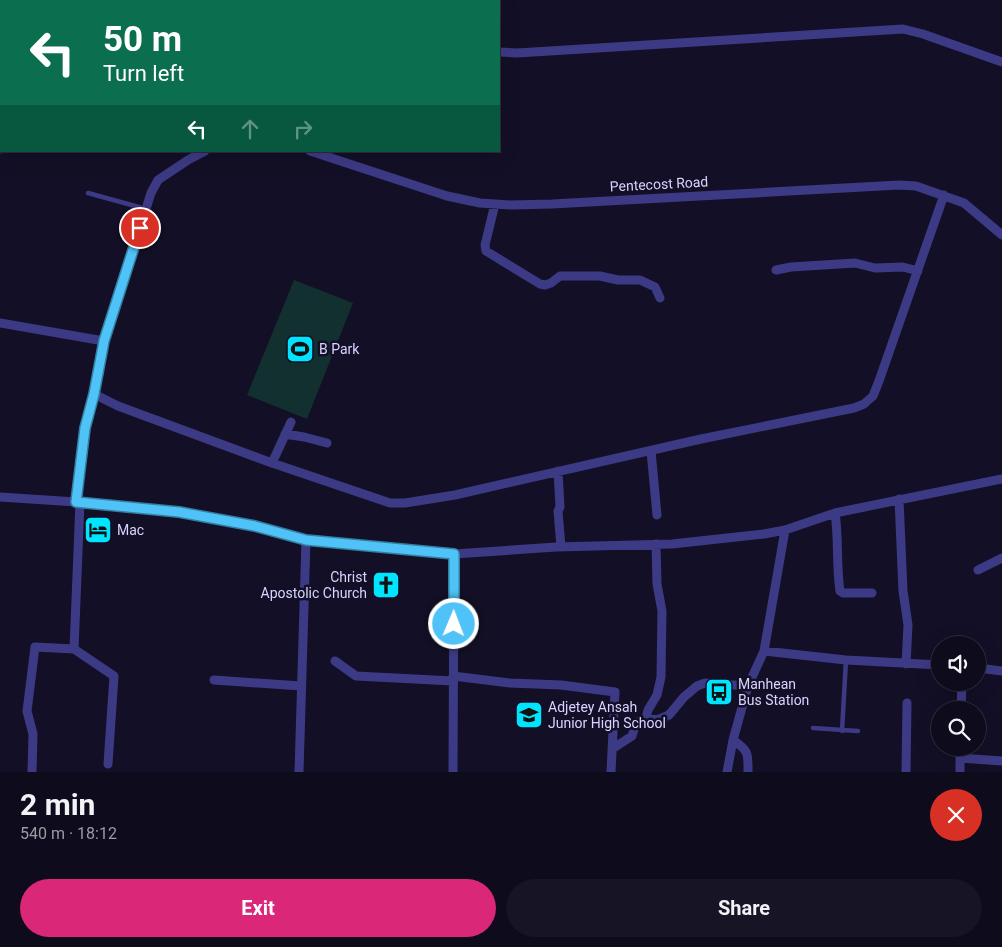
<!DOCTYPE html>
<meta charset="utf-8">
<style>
:root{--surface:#0e0b1c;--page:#171425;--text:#f1f3f6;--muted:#9b9ba3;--line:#2e2b3b;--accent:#db2777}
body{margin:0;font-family:Roboto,sans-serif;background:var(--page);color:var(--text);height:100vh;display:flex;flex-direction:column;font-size:19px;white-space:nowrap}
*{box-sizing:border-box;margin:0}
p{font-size:16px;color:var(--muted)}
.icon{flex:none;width:28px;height:28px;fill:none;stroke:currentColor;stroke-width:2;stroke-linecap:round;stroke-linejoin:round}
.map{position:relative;height:772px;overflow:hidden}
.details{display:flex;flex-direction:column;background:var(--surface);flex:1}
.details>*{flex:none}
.guide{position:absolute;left:0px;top:0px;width:500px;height:152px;box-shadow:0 5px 20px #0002,0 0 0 1px var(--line);background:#0b6e4f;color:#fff;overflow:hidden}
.fabs{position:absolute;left:931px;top:636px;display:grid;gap:10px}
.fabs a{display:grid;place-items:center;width:55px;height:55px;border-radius:50%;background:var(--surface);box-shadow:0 5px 20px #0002,0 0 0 1px var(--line);font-size:25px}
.pin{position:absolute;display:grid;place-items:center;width:42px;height:42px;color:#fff;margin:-21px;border:2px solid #fff;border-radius:50%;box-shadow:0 1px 5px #0007}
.me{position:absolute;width:55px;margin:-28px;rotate:1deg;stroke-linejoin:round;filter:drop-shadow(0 0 4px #0008)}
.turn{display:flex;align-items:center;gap:18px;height:105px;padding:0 20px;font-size:22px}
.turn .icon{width:65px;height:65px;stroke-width:2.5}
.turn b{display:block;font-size:35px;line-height:42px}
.lanes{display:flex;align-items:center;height:48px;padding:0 20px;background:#0003;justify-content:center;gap:25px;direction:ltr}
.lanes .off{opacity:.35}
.round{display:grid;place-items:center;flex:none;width:52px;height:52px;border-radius:26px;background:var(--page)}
.overview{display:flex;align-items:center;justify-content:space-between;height:85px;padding:0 20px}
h1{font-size:30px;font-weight:700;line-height:38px}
.primary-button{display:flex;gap:10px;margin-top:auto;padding:10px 20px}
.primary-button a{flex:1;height:58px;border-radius:30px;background:var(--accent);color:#fff;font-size:20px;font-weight:700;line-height:58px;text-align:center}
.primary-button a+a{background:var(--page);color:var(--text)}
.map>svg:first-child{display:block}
</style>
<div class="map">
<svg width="1002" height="772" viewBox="0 0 1002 772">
<rect width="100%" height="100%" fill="#130f26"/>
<!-- green -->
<path fill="#12302f" d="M1,67v84h3l-4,4z
M294,280l59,23 -46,116 -60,-24z"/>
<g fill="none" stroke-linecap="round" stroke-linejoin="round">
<!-- lane -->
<path stroke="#3d3a85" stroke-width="4.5" d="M31,0l1,1
M292,0l1,1
M3,1v-1
M0,10l1,-4
M0,58l1,-1
M88,193l58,16
M813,728l45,3
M842,731l4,-71"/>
<!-- street -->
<path stroke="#3d3a85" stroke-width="9" d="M109,0l2,1
M344,0l3,1
M207,1l1,-1
M499,52l18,1 386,-24 20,5 79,28
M205,151l-17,9 -30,20 -7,13 -47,148 -10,53 24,12 154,57 118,40h15l50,-8 246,-56 153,-31 10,-4 9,-8 6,-15 65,-186
M310,151l137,45 33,7 31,2 41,-1 347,-19 17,1 48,17 38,32
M495,204l-10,41 1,6 54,33 5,1 6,-2 9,-7h40l18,4h22l15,7 5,11
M776,270l15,-3 64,-4 20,5 28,-1 15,4
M0,323l104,18
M94,394l-9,34 -9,74 103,11 76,13 51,14 148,14 102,-7 116,-3 92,-10 21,-4 50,-17 167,-34
M285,434l19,3 23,6
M651,451l6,64
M272,463l19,-41
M558,471l2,36 -2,4 3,36
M0,497l76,5
M899,499l4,92 5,34 -2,39
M835,513c4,26 1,52 5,78l3,2h29
M785,530l-21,121 82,9 94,5
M978,570l24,-12
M74,649l40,27 -6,88
M335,661l21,15 97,5
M978,668l24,3
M453,676l57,7 51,2 54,7 -4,80
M214,680l87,6
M961,710l1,-28
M646,718l2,-8 9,-15 4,-18 1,-66 -5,-27 -1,-40
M733,740c16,11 15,13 15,32
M612,749l20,-13 3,-10 4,-5 7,-3 11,2 12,-5 15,-18 13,-11 8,-3 43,3
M960,758l42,3
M32,772l1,-38 -6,-23 8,-64 39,2 6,-147
M299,772l7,-232
M453,772l1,-218
M727,772l6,-32 15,-54 16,-35
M906,772l1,-69
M960,772v-24"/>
</g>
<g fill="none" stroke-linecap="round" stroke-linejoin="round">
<!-- route casing -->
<g stroke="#337fa1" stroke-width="12">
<path id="route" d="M140,228l-36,113 -10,53 -9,34 -9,74 103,10 76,14 51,14 148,14v70"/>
</g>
<!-- route -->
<use href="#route" stroke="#4fc3f7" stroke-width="9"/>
</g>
<!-- icons -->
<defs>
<g id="stadium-square" transform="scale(1.4375)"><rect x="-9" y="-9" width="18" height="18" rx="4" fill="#00e5ff" stroke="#130f26"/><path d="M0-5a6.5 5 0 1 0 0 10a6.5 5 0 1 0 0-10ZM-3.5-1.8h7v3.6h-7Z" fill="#111"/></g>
<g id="hotel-square" transform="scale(1.4375)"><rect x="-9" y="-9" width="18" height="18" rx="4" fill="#00e5ff" stroke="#130f26"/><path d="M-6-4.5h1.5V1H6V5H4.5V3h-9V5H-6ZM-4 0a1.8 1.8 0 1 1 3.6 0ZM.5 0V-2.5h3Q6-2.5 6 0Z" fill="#111"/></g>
<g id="church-square" transform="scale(1.4375)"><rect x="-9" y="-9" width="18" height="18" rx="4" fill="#00e5ff" stroke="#130f26"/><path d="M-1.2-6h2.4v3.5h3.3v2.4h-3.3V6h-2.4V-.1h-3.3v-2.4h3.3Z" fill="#111"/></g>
<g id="bus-square" transform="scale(1.4375)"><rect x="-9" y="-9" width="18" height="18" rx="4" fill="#00e5ff" stroke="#130f26"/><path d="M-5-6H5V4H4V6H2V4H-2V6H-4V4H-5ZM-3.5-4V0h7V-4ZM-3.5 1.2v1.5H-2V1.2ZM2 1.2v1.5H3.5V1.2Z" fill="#111"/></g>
<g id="school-square" transform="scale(1.4375)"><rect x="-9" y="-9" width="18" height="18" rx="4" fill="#00e5ff" stroke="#130f26"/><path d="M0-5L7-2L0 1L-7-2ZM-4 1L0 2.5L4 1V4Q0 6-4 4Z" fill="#111"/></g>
</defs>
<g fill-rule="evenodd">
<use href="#stadium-square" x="300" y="349"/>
<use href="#hotel-square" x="98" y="530"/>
<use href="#church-square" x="386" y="585"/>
<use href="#bus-square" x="719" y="692"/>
<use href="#school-square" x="529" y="715"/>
</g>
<g text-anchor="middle" stroke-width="5" stroke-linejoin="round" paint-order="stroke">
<!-- street labels -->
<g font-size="14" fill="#d9d4ff" stroke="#130f26">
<text transform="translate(659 184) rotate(-3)" y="5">Pentecost Road</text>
</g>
<!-- poi labels -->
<g font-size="14" fill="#d9d4ff" stroke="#130f26" text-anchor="start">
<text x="319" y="354">B Park</text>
<text x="117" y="535">Mac</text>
<text x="367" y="582" text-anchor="end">Christ<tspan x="367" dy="16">Apostolic Church</tspan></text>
<text x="738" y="689">Manhean<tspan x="738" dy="16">Bus Station</tspan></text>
<text x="548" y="712">Adjetey Ansah<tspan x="548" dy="16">Junior High School</tspan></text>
</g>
</g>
</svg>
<div class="fabs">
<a><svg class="icon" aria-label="sound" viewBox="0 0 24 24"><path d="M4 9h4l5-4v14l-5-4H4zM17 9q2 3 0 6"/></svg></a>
<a><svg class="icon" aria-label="search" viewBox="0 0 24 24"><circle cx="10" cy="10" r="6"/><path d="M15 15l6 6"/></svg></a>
</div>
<div class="pin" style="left:140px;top:228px;background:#d93025"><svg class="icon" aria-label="arrive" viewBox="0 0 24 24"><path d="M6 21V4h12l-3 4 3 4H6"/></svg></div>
<svg class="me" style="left:454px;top:624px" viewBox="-20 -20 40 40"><circle r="17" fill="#4fc3f7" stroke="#fff" stroke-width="3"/><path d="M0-11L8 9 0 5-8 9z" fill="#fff"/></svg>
<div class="guide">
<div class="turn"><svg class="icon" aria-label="left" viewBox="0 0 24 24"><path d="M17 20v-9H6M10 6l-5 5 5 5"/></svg><div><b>50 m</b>Turn left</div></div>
<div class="lanes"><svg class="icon" aria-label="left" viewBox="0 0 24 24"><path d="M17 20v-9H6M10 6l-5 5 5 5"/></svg><svg class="icon off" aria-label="ahead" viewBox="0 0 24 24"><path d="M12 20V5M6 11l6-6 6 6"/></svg><svg class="icon off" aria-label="right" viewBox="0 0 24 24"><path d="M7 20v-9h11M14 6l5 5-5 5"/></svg></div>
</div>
</div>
<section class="details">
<div class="overview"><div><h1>2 min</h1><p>540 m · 18:12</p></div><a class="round" style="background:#d93025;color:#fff"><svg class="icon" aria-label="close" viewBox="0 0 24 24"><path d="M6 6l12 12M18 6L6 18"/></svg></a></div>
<div class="primary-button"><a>Exit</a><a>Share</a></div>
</section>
